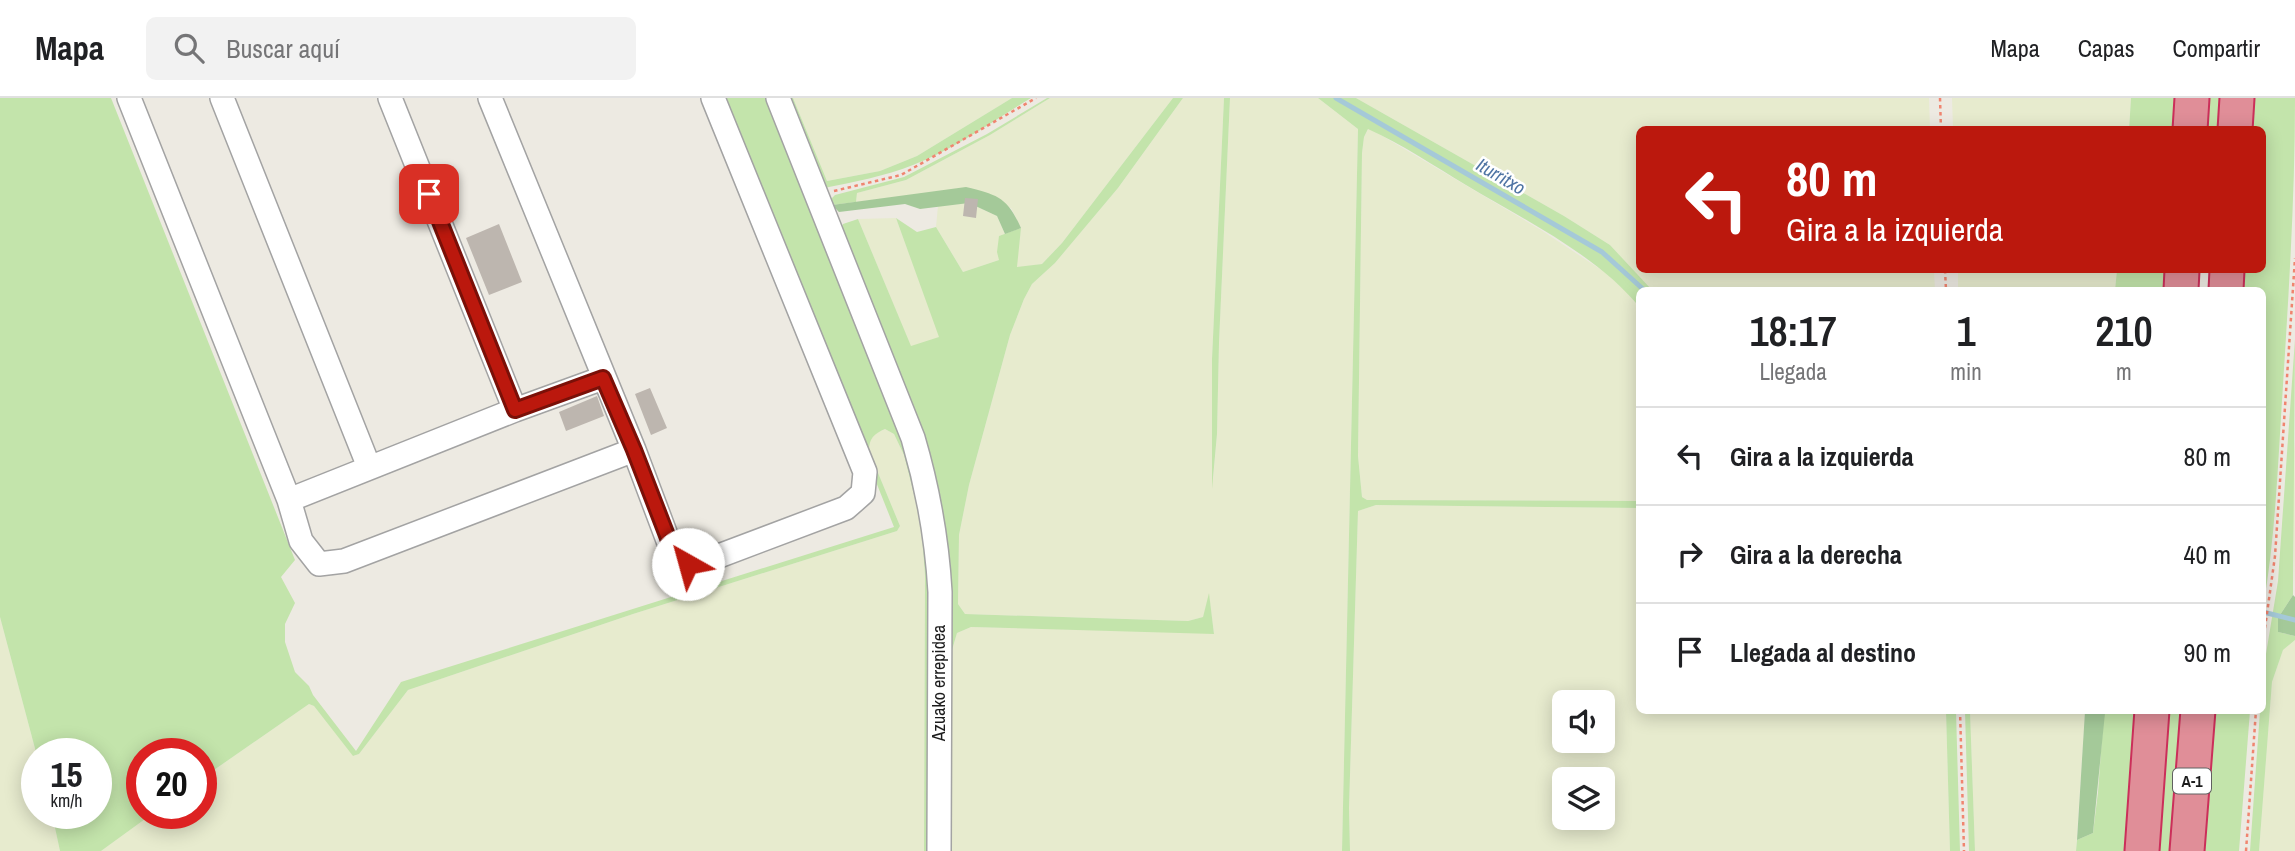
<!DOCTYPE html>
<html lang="es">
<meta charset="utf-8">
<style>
:root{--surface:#fff;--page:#f2f2f2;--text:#202124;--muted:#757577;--line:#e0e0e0}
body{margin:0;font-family:"Archivo Narrow",sans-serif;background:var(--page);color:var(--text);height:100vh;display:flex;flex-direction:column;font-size:26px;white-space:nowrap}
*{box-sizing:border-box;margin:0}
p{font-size:23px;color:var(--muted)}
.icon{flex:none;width:38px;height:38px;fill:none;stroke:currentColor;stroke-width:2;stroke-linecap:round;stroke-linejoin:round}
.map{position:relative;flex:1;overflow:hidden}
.sheet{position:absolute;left:1636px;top:189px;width:630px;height:427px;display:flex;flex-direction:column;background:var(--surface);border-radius:10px;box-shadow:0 4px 18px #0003}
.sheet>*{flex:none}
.top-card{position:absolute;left:1636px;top:28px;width:630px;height:147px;border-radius:10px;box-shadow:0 4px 18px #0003;background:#bb180d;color:#fff;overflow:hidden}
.tools{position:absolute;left:1552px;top:592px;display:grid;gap:14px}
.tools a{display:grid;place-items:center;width:63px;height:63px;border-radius:10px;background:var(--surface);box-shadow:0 4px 18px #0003;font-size:35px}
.speed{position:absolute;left:21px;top:640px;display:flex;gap:14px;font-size:35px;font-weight:700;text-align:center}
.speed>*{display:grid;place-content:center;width:91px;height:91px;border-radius:50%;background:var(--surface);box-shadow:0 4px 18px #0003;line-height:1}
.speed small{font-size:18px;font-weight:400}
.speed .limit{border:10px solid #d22;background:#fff;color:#111}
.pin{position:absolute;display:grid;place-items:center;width:60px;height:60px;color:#fff;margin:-30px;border-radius:14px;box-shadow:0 4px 10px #0006}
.me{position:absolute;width:77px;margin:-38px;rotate:322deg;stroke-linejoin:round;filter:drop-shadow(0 0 5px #0008)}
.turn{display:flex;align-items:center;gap:24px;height:147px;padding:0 35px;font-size:32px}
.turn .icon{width:91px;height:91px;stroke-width:2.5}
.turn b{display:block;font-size:49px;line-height:60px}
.eta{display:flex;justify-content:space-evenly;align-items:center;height:119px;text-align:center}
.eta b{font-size:42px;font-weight:600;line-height:49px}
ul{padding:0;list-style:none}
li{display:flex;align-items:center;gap:21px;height:98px;padding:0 35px;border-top:2px solid var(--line)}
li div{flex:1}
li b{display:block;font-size:26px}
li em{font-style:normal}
header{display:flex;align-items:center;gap:42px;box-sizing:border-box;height:98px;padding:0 35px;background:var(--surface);border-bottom:2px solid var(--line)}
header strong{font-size:33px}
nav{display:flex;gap:38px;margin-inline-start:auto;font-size:24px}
.search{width:490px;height:63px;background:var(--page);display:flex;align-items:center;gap:18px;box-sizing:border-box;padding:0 24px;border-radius:10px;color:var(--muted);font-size:26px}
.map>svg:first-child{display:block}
</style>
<header>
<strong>Mapa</strong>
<div class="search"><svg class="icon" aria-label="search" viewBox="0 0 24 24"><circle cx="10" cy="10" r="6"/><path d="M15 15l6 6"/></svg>Buscar aquí</div>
<nav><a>Mapa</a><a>Capas</a><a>Compartir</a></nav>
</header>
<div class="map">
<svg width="2295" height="753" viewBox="0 0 2295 753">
<rect width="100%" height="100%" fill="#edeae2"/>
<!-- farmland -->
<path fill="#e7ebce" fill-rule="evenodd" d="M793,0h219l-95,58 -37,15 -53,10z
M1050,0h123l-111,145 -20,21 -26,4 5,-40 -10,-20 -115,-11 -40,5 1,-9 49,-13 84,-45z
M1183,0h41l-12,261 1,121 4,-46 2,-91 11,-245h88l40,31 -16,722h-393l3,-201 5,-17 14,-6 243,6 -5,-37 -6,21 -15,4 -223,-7 -7,-10 1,-69 10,-50 41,-150 14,-36 8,-15 23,-21 63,-75z
M1356,0h573l1,31 -290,1v140h294l1,20h-283l-42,-45 -46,-29z
M1952,0h179l-2,31h-176z
M1369,30l172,102 65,43 23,21 11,14v193l-273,-1 -5,-3 -4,-41 4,-303 2,-16z
M969,105l28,13 8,18 -6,2v24l-36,12 -27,-45 2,-21z
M896,120l44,119 -29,10 -53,-128z
M1958,172h159l-2,20h-157z
M885,331l9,5 10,21 17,67 4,53 -1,276h-823l51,-37h49v-35l108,-75 5,2 40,50 5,-2 49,-64 225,-76 264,-83 3,-5 -31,-75v-8l5,-9z
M2295,342v157l-3,-124z
M1376,407l264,3v202l306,1 4,140h-600l-1,-43 9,-297zM1564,604h39v38h-39zM1564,681h39v38h-39z
M0,519l37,139v58h15l8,37h-60z
M2295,542v211h-36l13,-169 11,-32z
M1970,613h115l-9,140h-101z"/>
<!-- grass -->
<path fill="#c3e4ab" d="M0,0h111l184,462 -14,17 14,26 -10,21v18l10,30 14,14 4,9 43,56 45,-69 493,-155 -171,-429h48l143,367 19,108 -2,278h-7l1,-276 -4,-53 -17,-67 -10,-21 -9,-5c-11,5 -16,9 -16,22l31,75 -3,5 -264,83 -225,76 -49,64 -6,2 -39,-50 -5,-2 -108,75v-25h-59v60h10l-51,37h-41l-8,-37h44v-60l-59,2 -37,-139z
M786,0h7l34,83 53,-10 37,-15 95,-58h19c-38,23 -76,51 -118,67 -28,11 -59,17 -89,23z
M1047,0h3l-60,37 -84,45 -49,13 -1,9 -24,3 -3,-4 6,-6 69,-18 83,-43z
M1173,0h10l-65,90 -63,75 -23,21 -8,15 -14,36 -41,150 -10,50 -1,69 7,10 223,7 15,-4 6,-24 5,41 -243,-7 -14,6 -5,17 -3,201 -4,-278 -106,-340 4,-9 15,-5 53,127 28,-9 -43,-119 21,14 19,-5 27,45 36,-12 -2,-8 2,-16 22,-8 -4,39 25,-3 20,-21z
M1224,0h6l-11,245 -2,91 -5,55v-130z
M1318,0h38l208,118 46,29 42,45h-12v18c-41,-52 -117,-89 -174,-123 -32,-19 -64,-41 -98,-56l-4,8 -2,16 -4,303 4,41 5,3 273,1v7l-264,-3 -18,6 -9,297 1,43h-8l16,-722z
M2131,0h45l-1,31 -46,1z
M2203,0h22l-3,31 -20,1z
M2254,0h41c0,96 -6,191 -12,287 -5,74 -7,149 -20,223v-318h-20l2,-20h18v-140l-11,-1z
M2117,172h49l-1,20h-50z
M2295,241l-2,256 -15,23v14l17,4v4l-12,10 -11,32 -13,169h-9l10,-140 3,-1 1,-44 14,-85z
M1946,613h10l4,140h-10z
M1965,613h5l5,140h-6z
M2104,613h31l-11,140h-48l1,-11 16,-7 5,-41z
M2165,613h22l-11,140h-22z
M2214,613h36l-11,140h-36z"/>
<!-- forest -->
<path fill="#a4c999" d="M966,89c32,8 41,10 55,41l-16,6 -8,-18 -28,-13 -49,6 -15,-5 -66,8 -7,-7z
M2293,497l2,2v39l-17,-4v-14z
M2085,613h19l1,2 -12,120 -16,7z"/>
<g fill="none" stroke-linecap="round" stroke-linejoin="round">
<!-- stream -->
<path stroke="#a5c9d8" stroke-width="5" d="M1336,0l266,154 42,38
M2263,514l32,8"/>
</g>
<!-- building -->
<path fill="#bdb6af" d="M965,100l13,1 -2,19 -13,-2z
M499,126l23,58 -33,13 -23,-57z
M650,290l17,40 -16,7 -16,-41z
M597,298l7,20 -38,15 -7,-19z"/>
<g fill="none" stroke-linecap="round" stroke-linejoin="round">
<!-- minor casing -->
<g stroke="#a3a3a3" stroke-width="26">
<path id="minor" d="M129,0l160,402 12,41 18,23 25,-3 290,-111 -144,-352
M222,0l147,369
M390,0l125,312
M778,0l135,340c15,51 24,101 27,154l-1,259
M634,352l38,101 16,13 15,-2 143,-54 17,-15 2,-21 -152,-374
M289,402l226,-90 88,-32"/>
</g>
<!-- highway casing -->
<g stroke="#cb2f5a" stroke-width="37">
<path id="highway" d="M2190,32l2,-32
M2235,32l2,-32
M2181,192l1,-20
M2226,192l1,-20
M2142,753l10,-141
M2187,753l11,-141"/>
</g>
<!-- path -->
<path stroke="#f08570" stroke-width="2.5" stroke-dasharray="3.5 3.5" stroke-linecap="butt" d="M1940,0l1,32
M834,93l67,-16 135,-77
M1945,172l1,20
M2263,544l12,-86 20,-298
M1960,612l4,141
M2246,753l10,-141"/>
<!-- minor -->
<use href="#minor" stroke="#fff" stroke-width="23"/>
<!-- highway -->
<use href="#highway" stroke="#e08e98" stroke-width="33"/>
</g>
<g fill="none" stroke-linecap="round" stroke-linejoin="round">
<!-- route casing -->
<g stroke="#7a1008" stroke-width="18">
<path id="route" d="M429,96l86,216 88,-32 31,72 39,101 15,13"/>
</g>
<!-- route -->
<use href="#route" stroke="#bb180d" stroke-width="12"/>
</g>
<g text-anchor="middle" stroke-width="5" stroke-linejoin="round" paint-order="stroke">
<!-- shield labels -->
<rect fill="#fff" stroke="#606060" stroke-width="2" x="2173" y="670.5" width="38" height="25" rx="5"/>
<g font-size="16" font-weight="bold" fill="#1c1c1c">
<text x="2192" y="689">A-1</text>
</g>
<!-- street labels -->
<g font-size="18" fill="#1c1c1c" stroke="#fff">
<text transform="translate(939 585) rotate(-90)" y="6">Azuako errepidea</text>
</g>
<!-- water labels -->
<g font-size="19" font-style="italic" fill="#4f74a4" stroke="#fff">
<text transform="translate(1501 78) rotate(30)" y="7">Iturritxo</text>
</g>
</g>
</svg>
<div class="tools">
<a><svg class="icon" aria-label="sound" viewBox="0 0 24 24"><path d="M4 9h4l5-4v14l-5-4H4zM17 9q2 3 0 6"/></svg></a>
<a><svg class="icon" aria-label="layers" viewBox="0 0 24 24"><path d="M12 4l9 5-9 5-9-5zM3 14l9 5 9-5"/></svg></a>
</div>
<div class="speed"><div>15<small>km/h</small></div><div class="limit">20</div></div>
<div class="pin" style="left:429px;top:96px;background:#d93025"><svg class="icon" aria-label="arrive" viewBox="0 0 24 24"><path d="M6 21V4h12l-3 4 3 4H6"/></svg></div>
<svg class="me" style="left:688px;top:466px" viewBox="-20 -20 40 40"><circle r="19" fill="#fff"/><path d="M0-13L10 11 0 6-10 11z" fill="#bb180d"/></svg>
<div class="top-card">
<div class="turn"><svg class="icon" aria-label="left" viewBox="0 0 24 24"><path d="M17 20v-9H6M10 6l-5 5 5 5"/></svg><div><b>80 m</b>Gira a la izquierda</div></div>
</div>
<section class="sheet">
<div class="eta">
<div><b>18:17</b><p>Llegada</p></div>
<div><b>1</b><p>min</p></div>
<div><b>210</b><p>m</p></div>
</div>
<ul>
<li><svg class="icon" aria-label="left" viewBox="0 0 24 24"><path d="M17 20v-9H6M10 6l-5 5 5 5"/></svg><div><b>Gira a la izquierda</b></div><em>80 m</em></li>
<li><svg class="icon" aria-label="right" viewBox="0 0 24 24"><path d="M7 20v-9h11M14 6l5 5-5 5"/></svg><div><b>Gira a la derecha</b></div><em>40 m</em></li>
<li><svg class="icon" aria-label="arrive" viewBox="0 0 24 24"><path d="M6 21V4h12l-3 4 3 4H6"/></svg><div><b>Llegada al destino</b></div><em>90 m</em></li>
</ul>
</section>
</div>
